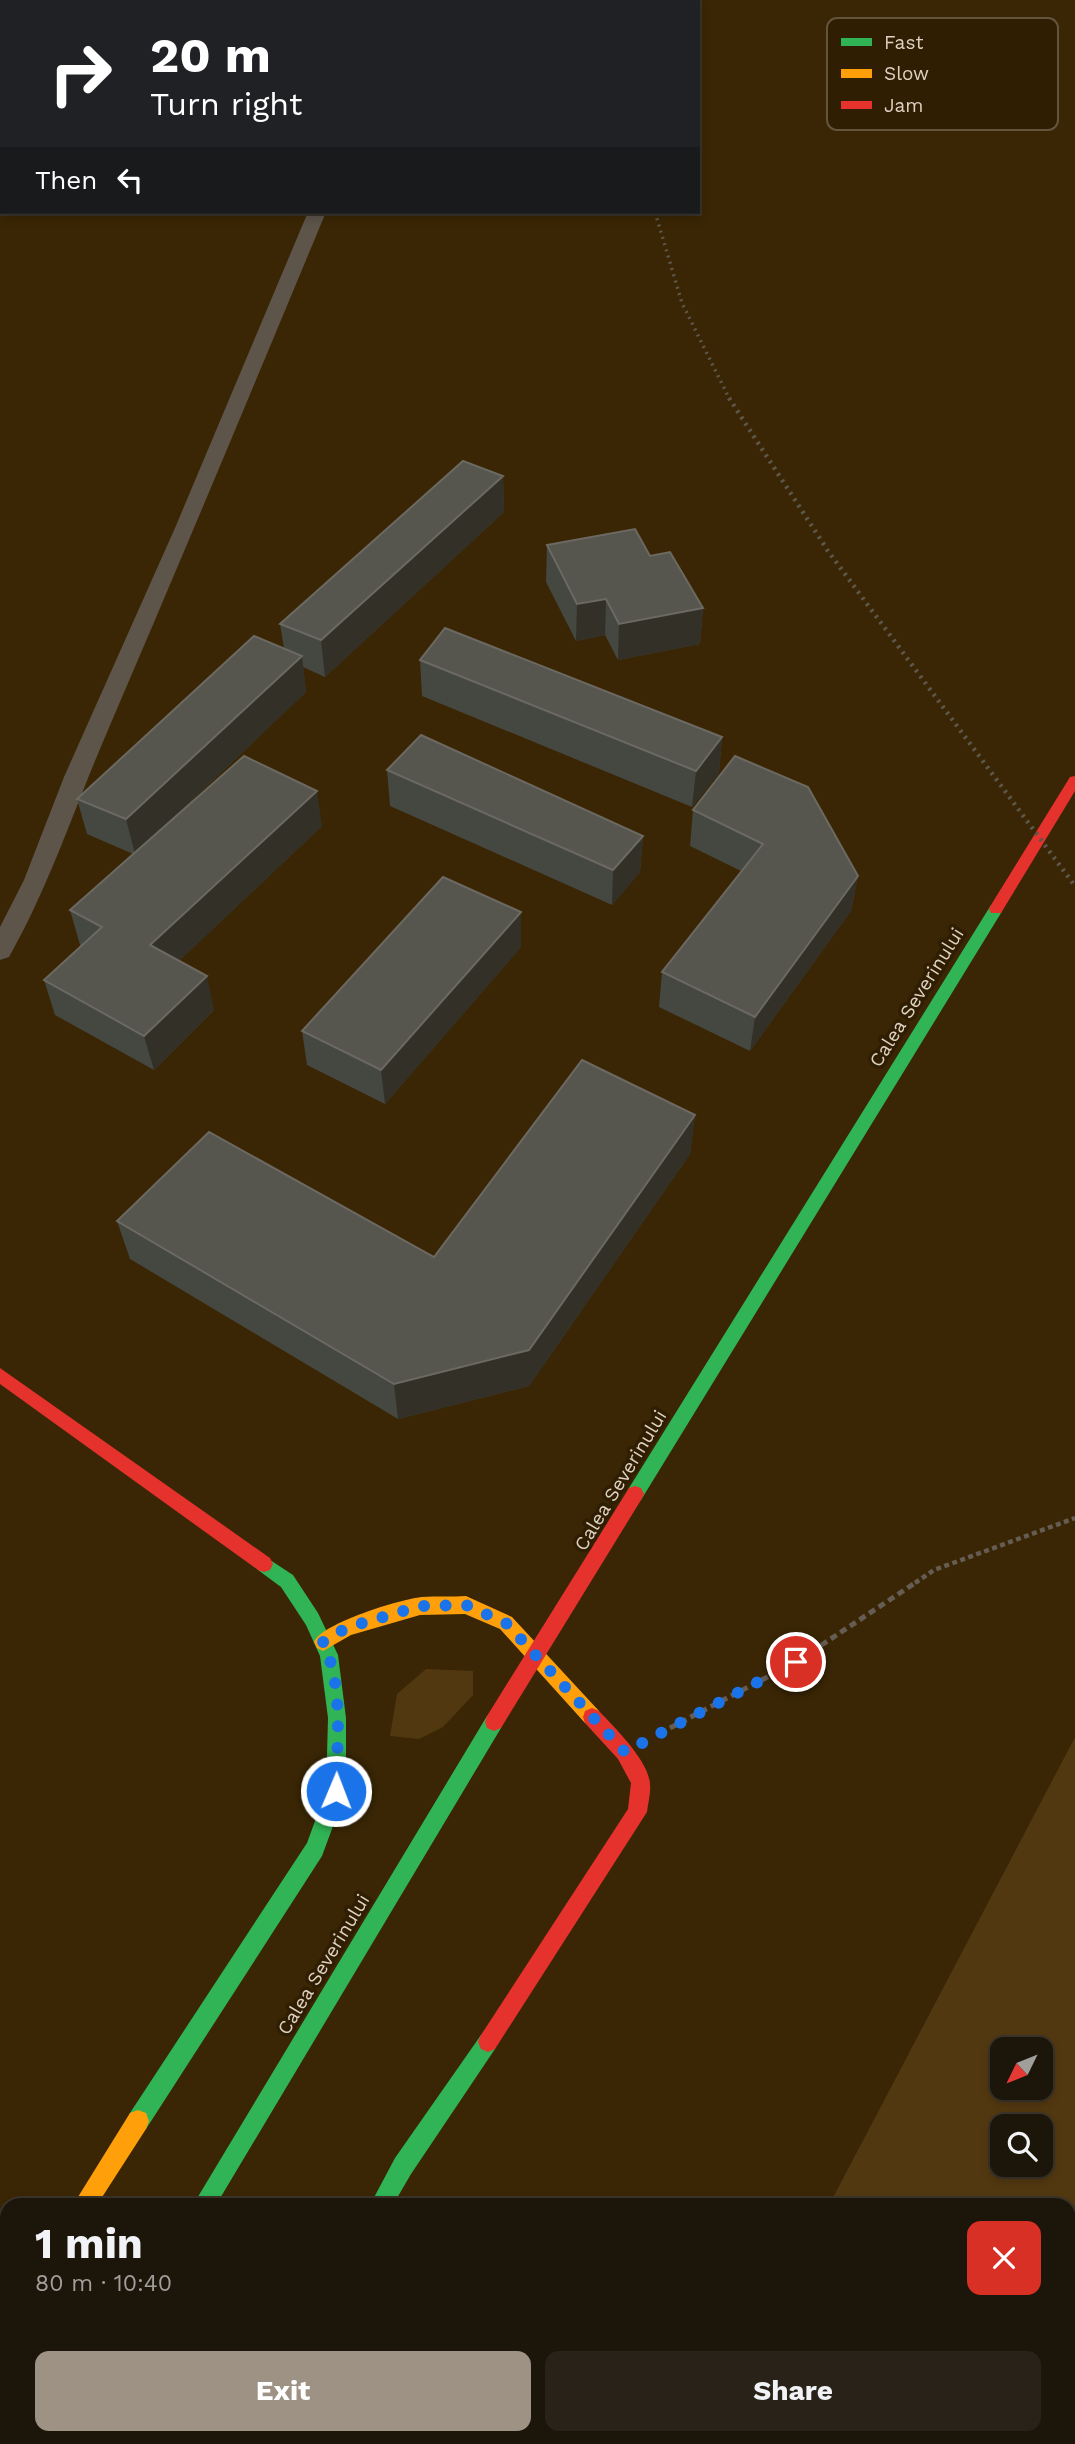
<!DOCTYPE html>
<meta charset="utf-8">
<style>
:root{--surface:#1c150a;--page:#292218;--text:#f1f3f6;--muted:#a09f9c;--line:#3a342b;--accent:#9d9283}
body{margin:0;font-family:"Work Sans",sans-serif;background:var(--page);color:var(--text);height:100vh;display:flex;flex-direction:column;font-size:26px;white-space:nowrap}
*{box-sizing:border-box;margin:0}
p{font-size:23px;color:var(--muted)}
.icon{flex:none;width:38px;height:38px;fill:none;stroke:currentColor;stroke-width:2;stroke-linecap:round;stroke-linejoin:round}
.map{position:relative;flex:1;overflow:hidden}
.side{position:absolute;left:0px;top:2198px;width:1076px;height:247px;display:flex;flex-direction:column;background:var(--surface);border-radius:21px 21px 0 0;box-shadow:0 4px 10px #0003,0 0 0 2px var(--line)}
.side>*{flex:none}
.guide{position:absolute;left:0px;top:0px;width:700px;height:214px;box-shadow:0 4px 10px #0003,0 0 0 2px var(--line);background:#202124;color:#fff;overflow:hidden}
.needle{width:46px;rotate:227deg}
.controls{position:absolute;left:990px;top:2037px;display:grid;gap:14px}
.controls a{display:grid;place-items:center;width:63px;height:63px;border-radius:14px;background:var(--surface);box-shadow:0 4px 10px #0003,0 0 0 2px var(--line);font-size:35px}
.pin{position:absolute;display:grid;place-items:center;width:60px;height:60px;color:#fff;margin:-30px;border:4px solid #fff;border-radius:50%;box-shadow:0 2px 7px #0007}
.me{position:absolute;width:77px;margin:-38px;rotate:1deg;stroke-linejoin:round;filter:drop-shadow(0 0 5px #0008)}
.turn{display:flex;align-items:center;gap:24px;height:147px;padding:0 35px;font-size:32px}
.turn .icon{width:91px;height:91px;stroke-width:2.5}
.turn b{display:block;font-size:49px;line-height:60px}
.then{display:flex;align-items:center;height:66px;padding:0 35px;background:#0003;gap:14px;font-size:26px}
.round{display:grid;place-items:center;flex:none;width:74px;height:74px;border-radius:14px;background:var(--page)}
.head{display:flex;align-items:center;justify-content:space-between;height:119px;padding:0 35px}
h1{font-size:42px;font-weight:700;line-height:52px}
.cta{display:flex;gap:14px;margin-top:auto;padding:14px 35px}
.cta a{flex:1;height:80px;border-radius:14px;background:var(--accent);color:#fff;font-size:28px;font-weight:700;line-height:80px;text-align:center}
.cta a+a{background:var(--page);color:var(--text)}
.map>svg:first-child{display:block}
</style>
<div class="map">
<svg width="1075" height="2444" viewBox="0 0 1075 2444">
<rect width="100%" height="100%" fill="#261c0e"/>
<!-- built -->
<path fill="#3a2604" fill-rule="evenodd" d="M0,0h1075v1737l-246,468h-822v233h699l-3,6h-703zM2,2h696v210h-696z"/>
<!-- green -->
<path fill="#523811" fill-rule="evenodd" d="M426,1669l47,2v24l-30,32 -24,12 -29,-3 7,-42z
M1075,1737v707h-372l4,-6h362v-233h-240zM1003,2049h38v39h-38zM1003,2126h38v39h-38z"/>
<g fill="none" stroke-linecap="round" stroke-linejoin="round">
<!-- path-far1 -->
<path stroke="#655d54" stroke-width="4.5" stroke-dasharray="5 3.5" stroke-linecap="butt" d="M915,1583l19,-13 141,-52"/>
<!-- path -->
<path stroke="#655d54" stroke-width="5" stroke-dasharray="7 4.5" stroke-linecap="butt" d="M670,1728l126,-66 122,-81"/>
<!-- lane -->
<path fill="#5d554a" fill-rule="evenodd" d="M401,0h14l-15,2z
M308,212h18c-72,173 -144,346 -218,518 -33,76 -58,155 -99,227l-9,3v-33l24,-47 40,-103 111,-249z"/>
<!-- street -->
<path fill="#5d554a" fill-rule="evenodd" d="M7,2294v63l-7,3v-64z
M217,2438h57l-2,6h-57z"/>
<!-- fast -->
<path fill="#30b455" fill-rule="evenodd" d="M996,904l5,1 2,4 -2,4 -360,587 -6,2 -6,-2 -3,-6 3,-6 362,-583z
M264,1556l29,19 25,38 20,42 8,63v73l-24,65 -176,273 -8,3 -8,-3 -3,-8 3,-8 177,-270 19,-52 2,-73 -8,-62 -14,-31 -25,-38 -23,-17 -3,-6 3,-6z
M494,1713l7,3 2,6 -2,6 -285,477h-23l294,-489z
M488,2032l7,3 3,7 -3,7 -84,125 -18,31h-23l25,-47 86,-123z
M53,2438h25l-3,6h-25z"/>
<!-- slow -->
<path fill="#ff9f0a" fill-rule="evenodd" d="M466,1596l46,21 87,94 2,6 -2,6 -7,3 -7,-3 -85,-94 -35,-15 -45,1 -69,20 -28,16 -6,-3 -3,-6c8,-19 87,-43 108,-45 15,-1 30,0 44,-1z
M138,2110l8,3 3,8 -3,8 -49,76h-24l57,-92z"/>
<!-- jam -->
<path fill="#e5322d" fill-rule="evenodd" d="M1075,776v15l-74,122h-10l-2,-4 2,-4 79,-128z
M0,1368l270,190 3,6 -3,6 -6,2 -6,-2 -258,-186z
M635,1486l6,2 3,6 -3,6 -140,228 -7,3 -7,-3 -2,-6 2,-6 142,-228z
M592,1708l7,3c15,16 50,50 51,73 1,9 -2,19 -3,28l-152,237 -7,3 -7,-3 -3,-7 3,-7 147,-226 3,-26 -13,-24 -33,-36 -2,-6 2,-6z"/>
<!-- rail-far1 -->
<path stroke="#5d564a" stroke-width="3.5" stroke-dasharray="2 4.5" stroke-linecap="butt" d="M655,212l27,91 48,97"/>
<!-- rail -->
<path stroke="#5d564a" stroke-width="4.5" stroke-dasharray="2.5 5" stroke-linecap="butt" d="M729,398l99,153 247,335"/>
</g>
<!-- wall -->
<path fill="#454741" d="M503,476l1,36 -179,165 -22,-10 3,25 -138,131 154,3 -143,135 35,49 -60,60 -99,-55 -11,-35 38,-34 -2,-1 -10,-35 63,-56 -46,-20 -10,-35 207,-151 -4,-24z
M547,545l103,11 53,52 -3,36 -82,16 -13,-25 -29,6 -30,-59z
M420,660l302,77 -3,36 -27,34 -270,-111z
M387,770l256,66 -3,36 -28,33 -222,-99z
M693,810l165,66 -7,35 -101,140 -91,-44 3,-35 79,-101 -51,-25z
M521,912v35l-136,157 -78,-39 -5,-34z
M695,1115l-5,39 -161,232 -131,33 -268,-160 -13,-38 317,36z"/>
<!-- shaded-wall -->
<path fill="#323027" d="M503,476l1,36 -179,165 -4,-37z
M606,599l-1,36 -29,6 1,-37z
M703,608l-3,36 -82,16 1,-36z
M302,656l4,36 -171,162 -9,-35z
M722,737l-3,36 -27,34 4,-36z
M317,791l5,35 -163,154 -9,-35z
M643,836l-3,36 -28,33 1,-35z
M858,876l-7,35 -101,140 5,-34z
M521,912v35l-136,157 -4,-34z
M207,976l7,34 -60,60 -10,-34z
M695,1115l-5,39 -161,232 -131,33 -4,-35z"/>
<!-- building -->
<path fill="#56564f" stroke="#6b6961" stroke-width="2" d="M463,461l40,15 -182,164 -41,-16z
M635,529l15,27 20,-4 33,56 -84,16 -13,-25 -29,5 -30,-59z
M445,628l277,109 -26,34 -276,-111z
M254,636l48,20 -176,163 -49,-20z
M421,735l222,101 -30,34 -226,-100z
M244,756l73,35 -167,154 57,31 -63,60 -100,-56 58,-53 -32,-17z
M735,756l73,31 50,89 -103,141 -93,-45 101,-128 -70,-34z
M443,877l78,35 -140,158 -79,-39z
M582,1060l113,55 -166,235 -135,34 -277,-163 92,-89 225,125z"/>
<g fill="none" stroke-linecap="round" stroke-linejoin="round">
<!-- route -->
<path stroke="#1a73e8" stroke-width="12" stroke-dasharray="0 21.6" d="M336,1791c1,-48 8,-105 -13,-149l23,-14 74,-22 46,-1 40,18 119,129 171,-90"/>
</g>
<g text-anchor="middle" stroke-width="7" stroke-linejoin="round" paint-order="stroke">
<!-- street labels -->
<g font-size="19" fill="#ddd1c2" stroke="#301e03">
<text transform="translate(916 997) rotate(-58)" y="7">Calea Severinului</text>
<text transform="translate(620 1480) rotate(-59)" y="7">Calea Severinului</text>
<text transform="translate(323 1964) rotate(-59)" y="7">Calea Severinului</text>
</g>
</g>
<!-- legend -->
<rect x="827" y="18" width="231" height="112" rx="10" fill="#301e03" stroke="#64543c" stroke-width="2"/>
<rect x="841" y="38" width="31" height="8" fill="#30b455"/>
<rect x="841" y="69" width="31" height="9" fill="#ff9f0a"/>
<rect x="841" y="101" width="31" height="8" fill="#e5322d"/>
<g font-size="19" fill="#ddd1c2">
<text x="884" y="49">Fast</text>
<text x="884" y="80">Slow</text>
<text x="884" y="112">Jam</text>
</g>
</svg>
<div class="controls">
<a><svg class="needle" viewBox="-14 -14 28 28"><path d="M0-13l5 13h-10z" fill="#e53935"/><path d="M0 13l5-13h-10z" fill="#a09f9c"/></svg></a>
<a><svg class="icon" aria-label="search" viewBox="0 0 24 24"><circle cx="10" cy="10" r="6"/><path d="M15 15l6 6"/></svg></a>
</div>
<div class="pin" style="left:796px;top:1662px;background:#d93025"><svg class="icon" aria-label="arrive" viewBox="0 0 24 24"><path d="M6 21V4h12l-3 4 3 4H6"/></svg></div>
<svg class="me" style="left:336px;top:1791px" viewBox="-20 -20 40 40"><circle r="17" fill="#1a73e8" stroke="#fff" stroke-width="3"/><path d="M0-11L8 9 0 5-8 9z" fill="#fff"/></svg>
<div class="guide">
<div class="turn"><svg class="icon" aria-label="right" viewBox="0 0 24 24"><path d="M7 20v-9h11M14 6l5 5-5 5"/></svg><div><b>20 m</b>Turn right</div></div>
<div class="then">Then<svg class="icon" aria-label="left" viewBox="0 0 24 24"><path d="M17 20v-9H6M10 6l-5 5 5 5"/></svg></div>
</div>
<section class="side">
<div class="head"><div><h1>1 min</h1><p>80 m · 10:40</p></div><a class="round" style="background:#d93025;color:#fff"><svg class="icon" aria-label="close" viewBox="0 0 24 24"><path d="M6 6l12 12M18 6L6 18"/></svg></a></div>
<div class="cta"><a>Exit</a><a>Share</a></div>
</section>
</div>
